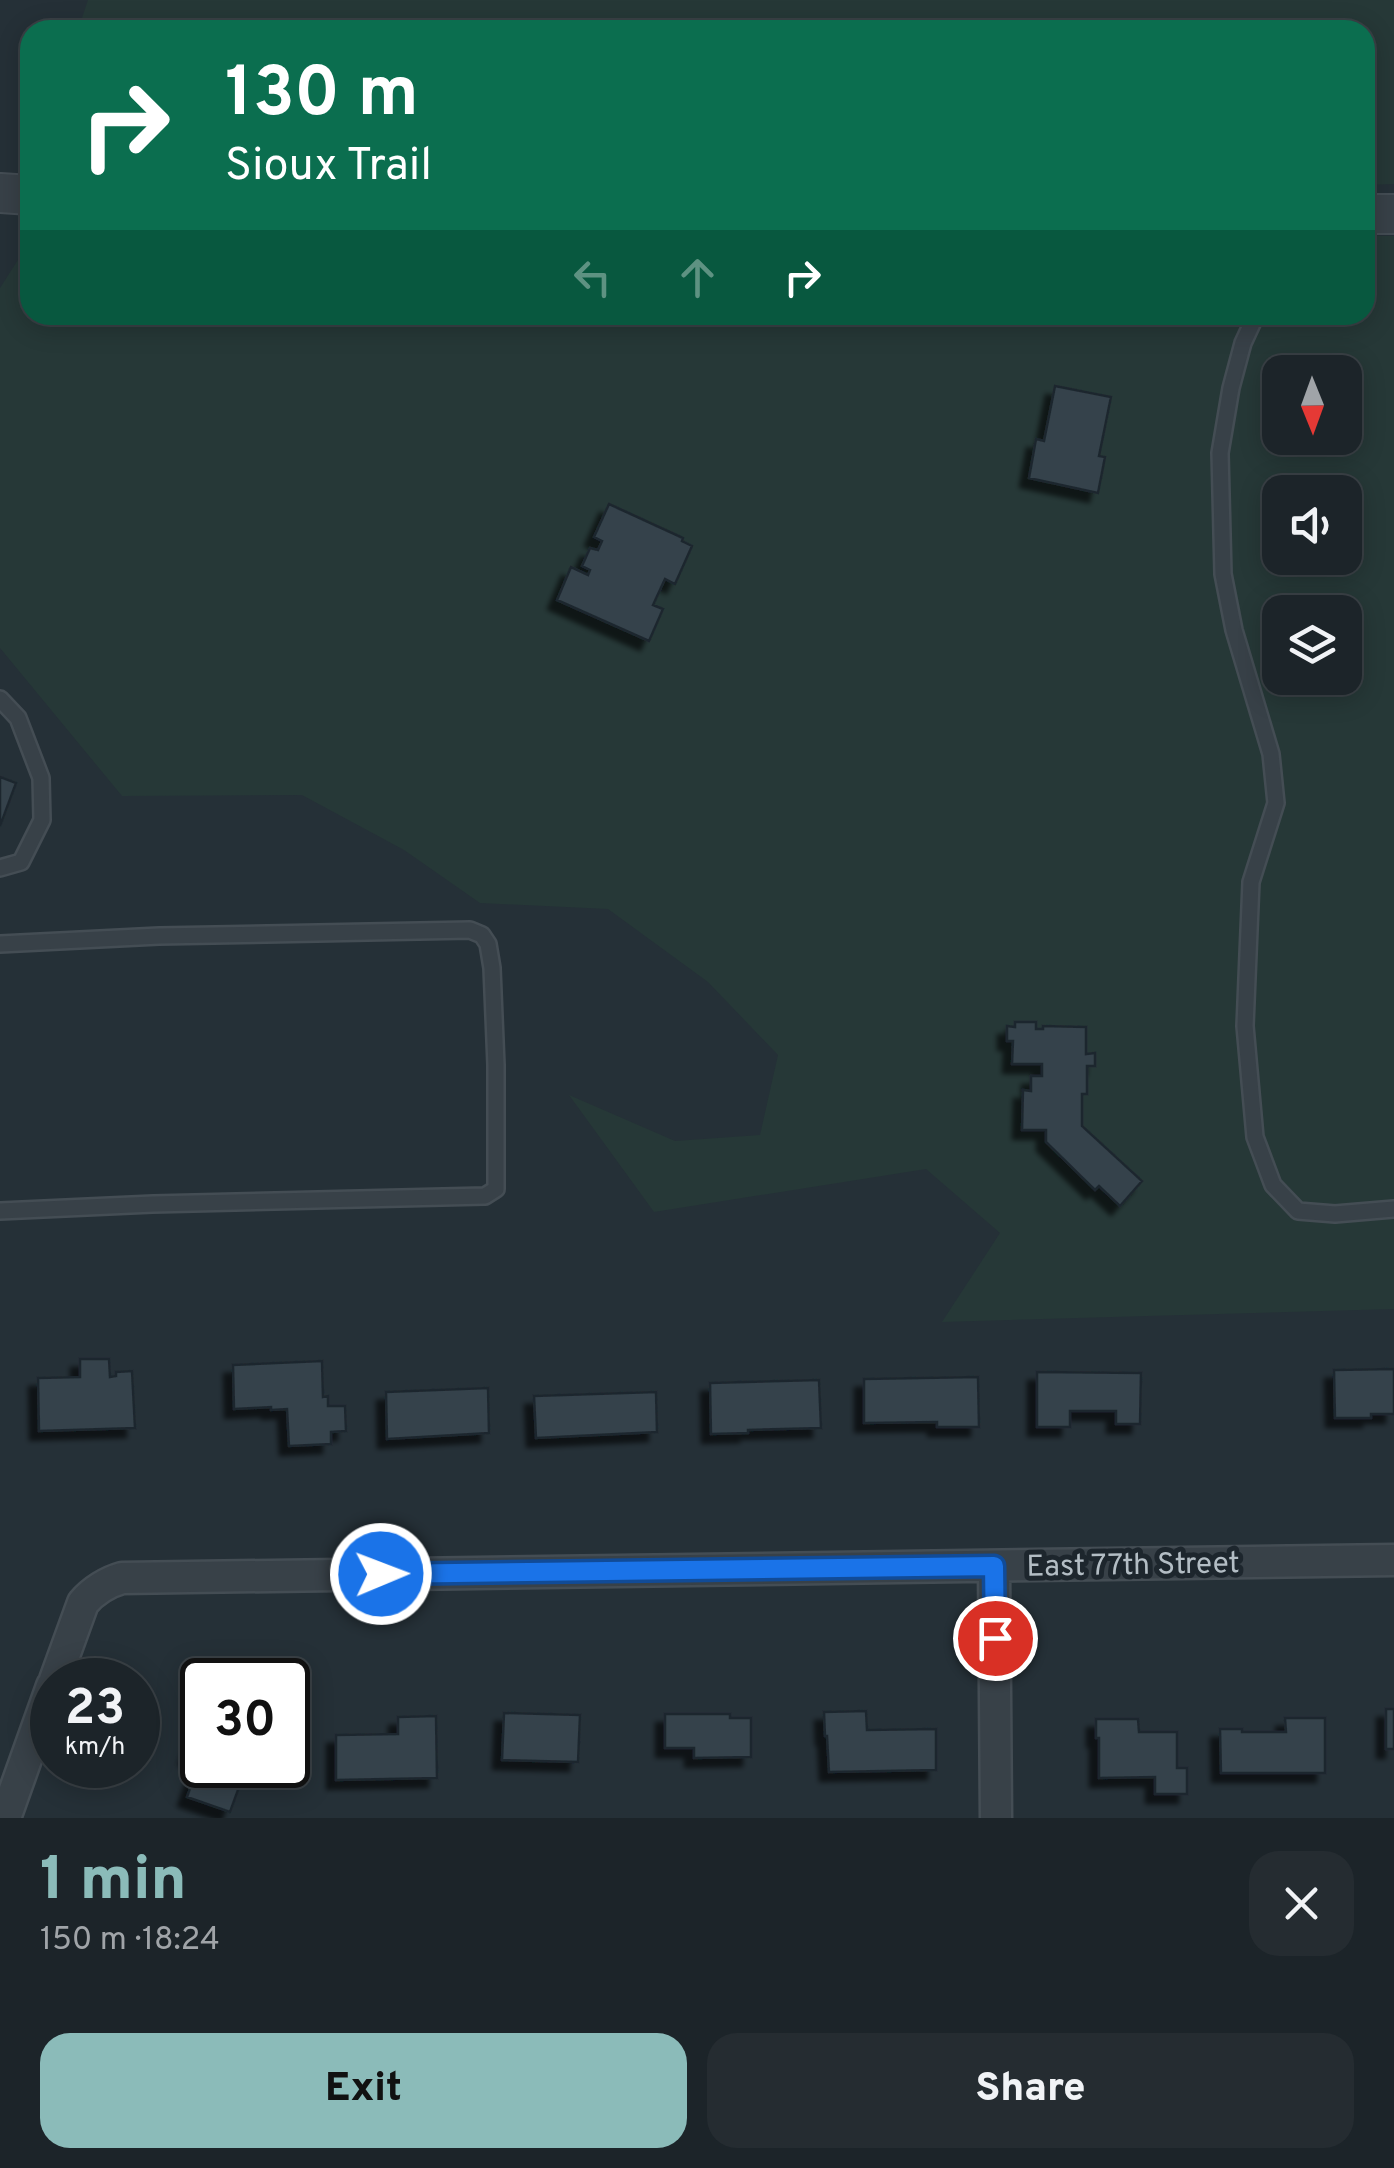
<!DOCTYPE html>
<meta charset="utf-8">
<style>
:root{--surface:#1c2429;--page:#252c31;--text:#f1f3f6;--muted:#a0a4a8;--line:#3a4146;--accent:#8bbbb9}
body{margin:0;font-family:Overpass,sans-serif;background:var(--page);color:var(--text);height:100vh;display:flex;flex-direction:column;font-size:38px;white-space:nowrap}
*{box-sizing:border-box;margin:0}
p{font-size:32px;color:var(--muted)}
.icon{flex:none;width:55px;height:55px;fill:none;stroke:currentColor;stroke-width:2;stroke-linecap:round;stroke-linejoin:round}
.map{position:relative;height:1818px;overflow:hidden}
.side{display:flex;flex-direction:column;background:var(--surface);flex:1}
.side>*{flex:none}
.hud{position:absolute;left:20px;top:20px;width:1355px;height:305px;border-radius:30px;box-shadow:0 5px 25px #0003,0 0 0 2px var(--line);background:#0b6e4f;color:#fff;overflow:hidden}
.needle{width:65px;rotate:179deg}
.controls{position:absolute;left:1262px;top:355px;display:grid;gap:20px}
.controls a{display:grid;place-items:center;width:100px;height:100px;border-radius:20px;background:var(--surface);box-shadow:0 5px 25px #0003,0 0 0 2px var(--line);font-size:50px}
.speed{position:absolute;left:30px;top:1658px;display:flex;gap:20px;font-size:50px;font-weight:700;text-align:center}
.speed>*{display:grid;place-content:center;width:130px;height:130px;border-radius:50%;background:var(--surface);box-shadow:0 5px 25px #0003,0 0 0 2px var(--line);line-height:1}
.speed small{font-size:25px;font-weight:400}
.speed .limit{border:5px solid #111;border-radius:15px;background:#fff;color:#111}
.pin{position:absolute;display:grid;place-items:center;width:85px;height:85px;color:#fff;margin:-42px;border:5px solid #fff;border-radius:50%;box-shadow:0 2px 10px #0007}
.me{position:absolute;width:110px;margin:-55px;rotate:89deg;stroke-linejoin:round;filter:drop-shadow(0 0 8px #0008)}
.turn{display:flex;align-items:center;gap:35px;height:210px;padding:0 40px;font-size:45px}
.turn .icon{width:130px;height:130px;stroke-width:2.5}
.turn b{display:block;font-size:70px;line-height:85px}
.lanes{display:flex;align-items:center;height:95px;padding:0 40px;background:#0003;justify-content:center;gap:50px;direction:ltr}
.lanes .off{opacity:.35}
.round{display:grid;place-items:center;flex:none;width:105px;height:105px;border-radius:30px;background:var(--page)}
.head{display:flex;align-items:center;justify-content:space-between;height:170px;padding:0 40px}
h1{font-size:60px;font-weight:800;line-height:75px;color:var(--accent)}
.action{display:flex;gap:20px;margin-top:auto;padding:20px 40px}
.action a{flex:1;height:115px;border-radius:30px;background:var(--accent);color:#111;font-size:40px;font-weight:800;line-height:115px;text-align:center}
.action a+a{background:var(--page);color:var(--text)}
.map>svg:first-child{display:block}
</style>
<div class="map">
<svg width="1394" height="1818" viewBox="0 0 1394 1818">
<defs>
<filter id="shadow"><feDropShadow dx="-9" dy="9" stdDeviation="2.5" flood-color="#0009"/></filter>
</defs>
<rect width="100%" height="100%" fill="#253037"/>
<!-- green -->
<path fill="#263837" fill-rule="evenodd" d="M88,0h1306v184l-29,1v-155h-1287z
M1365,236h29v1073l-452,13 58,-89 -74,-64 -272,43 -85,-117 106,46 85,-6 18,-80 -70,-73 -100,-73 -128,-6 -76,-53 -102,-55 -180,1 -122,-148v-360l30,-47v74h1335zM1280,372h65v66h-65zM1280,492h65v66h-65zM1280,612h65v66h-65z"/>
<!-- building -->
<path fill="#34424b" stroke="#1f282f" stroke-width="2.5" filter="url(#shadow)" d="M1055,386l56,11 -12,59 6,1 -7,36 -69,-15 7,-39 8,2z
M609,504l74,34 -1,3 10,5 -17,38 -10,-5 -12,26 10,4 -14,32 -92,-41 14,-33 17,8 2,-5 -8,-4 8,-18 8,2 4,-9 -8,-4z
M0,777l16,6 -16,43z
M1015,1022h21v7h7v-3l43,1v27l9,-1v13h-8v28h-5v32l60,55 -22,25 -21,-20 -4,4 -49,-48v-12h-24l1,-40 8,1v-15h11v-12h-30l1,-23h-6v-15l8,1z
M80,1359h29l1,18 6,-1v-4l16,-1 3,57 -96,3 -1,-53 42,-1z
M322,1361l1,36 5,-1v10h17l1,25 -15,1v12l-42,2 -2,-37 -16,1v-3l-37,2 -1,-44z
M1394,1369v45h-23v4h-36l-1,-48z
M1037,1372l104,1 -1,51h-24v-13h-46v16h-33z
M978,1377l1,50h-42v-5l-73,1v-44z
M819,1380l2,48 -73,2v3l-37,1 -1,-51z
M488,1388l1,45 -102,6 -1,-47z
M656,1392l1,40 -121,6 -2,-42z
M1386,1709h8v40h-8z
M866,1711l1,19 69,-1v41l-107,2 -2,-36h-2l-1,-24z
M504,1713l76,2 -2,47 -76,-2z
M665,1714h65v4h21v39l-57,1v-10h-29z
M436,1716l1,62 -101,2v-45l62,-1v-17z
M202,1717v48h45l-17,47 -43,-15 13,-37 -12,-4z
M1285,1718h40v55h-104l-1,-44h22v3h44z
M1096,1719h42l1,13h38v36h10v26h-32v-17l-56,1v-40h-3z"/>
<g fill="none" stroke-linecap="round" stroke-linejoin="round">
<!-- service casing -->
<g stroke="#444d54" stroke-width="20">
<path id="service" d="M1256,315l-13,28 -12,45 -11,65 3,121 11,56 37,124 5,49 -25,79 -6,144 10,111 18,48 25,26 37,3 59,-5
M0,699l18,19 23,60 1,42 -21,42 -21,6
M0,944l159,-8 311,-6 12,5 6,9 4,24 4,97v124l-11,7 -332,8 -153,7"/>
</g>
<!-- minor casing -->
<g stroke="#444d54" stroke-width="35">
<path id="minor" d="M994,1567l2,251
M55,1680l28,-77c10,-12 25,-21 39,-25l1272,-18
M5,1818l47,-132"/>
</g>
<!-- tertiary casing -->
<g stroke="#444d54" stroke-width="42">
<path id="tertiary" d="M0,193l30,2
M1365,214h29"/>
</g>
<!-- service -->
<use href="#service" stroke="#384148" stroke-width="15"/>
<!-- minor -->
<use href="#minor" stroke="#384148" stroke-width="30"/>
<!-- tertiary -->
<use href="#tertiary" stroke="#384148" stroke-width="38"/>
</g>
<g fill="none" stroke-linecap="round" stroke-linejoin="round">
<!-- route casing -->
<g stroke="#114b97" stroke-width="25">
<path id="route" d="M381,1574l613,-8 1,72"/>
</g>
<!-- route -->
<use href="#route" stroke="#1a73e8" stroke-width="18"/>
</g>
<g text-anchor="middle" stroke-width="10" stroke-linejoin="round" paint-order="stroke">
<!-- street labels -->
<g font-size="30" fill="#b3bdc4" stroke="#1d262d">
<text transform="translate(1133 1564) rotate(-1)" y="10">East 77th Street</text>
</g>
</g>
</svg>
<div class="controls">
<a><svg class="needle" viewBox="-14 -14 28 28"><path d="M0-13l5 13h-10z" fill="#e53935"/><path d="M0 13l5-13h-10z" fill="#a0a4a8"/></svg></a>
<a><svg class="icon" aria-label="sound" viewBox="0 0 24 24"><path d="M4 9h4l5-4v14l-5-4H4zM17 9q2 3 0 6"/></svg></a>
<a><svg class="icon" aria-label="layers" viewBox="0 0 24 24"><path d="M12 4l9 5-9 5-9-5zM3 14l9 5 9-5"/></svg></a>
</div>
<div class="speed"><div>23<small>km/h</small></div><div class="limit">30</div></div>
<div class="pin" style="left:995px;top:1638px;background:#d93025"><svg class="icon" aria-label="arrive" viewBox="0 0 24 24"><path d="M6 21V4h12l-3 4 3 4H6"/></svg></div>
<svg class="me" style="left:381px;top:1574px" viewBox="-20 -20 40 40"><circle r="17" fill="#1a73e8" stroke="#fff" stroke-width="3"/><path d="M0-11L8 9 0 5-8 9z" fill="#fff"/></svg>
<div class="hud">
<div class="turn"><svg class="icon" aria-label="right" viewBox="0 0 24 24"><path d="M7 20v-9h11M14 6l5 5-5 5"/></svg><div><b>130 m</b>Sioux Trail</div></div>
<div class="lanes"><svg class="icon off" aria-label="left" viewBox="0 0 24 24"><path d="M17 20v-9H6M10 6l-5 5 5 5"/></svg><svg class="icon off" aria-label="ahead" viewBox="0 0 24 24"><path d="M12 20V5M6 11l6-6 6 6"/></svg><svg class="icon" aria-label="right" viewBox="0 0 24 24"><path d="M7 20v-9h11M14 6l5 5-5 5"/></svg></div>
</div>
</div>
<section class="side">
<div class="head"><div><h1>1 min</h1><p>150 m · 18:24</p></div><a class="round"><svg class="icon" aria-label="close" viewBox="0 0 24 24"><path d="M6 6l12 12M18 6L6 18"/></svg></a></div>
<div class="action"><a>Exit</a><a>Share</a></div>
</section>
